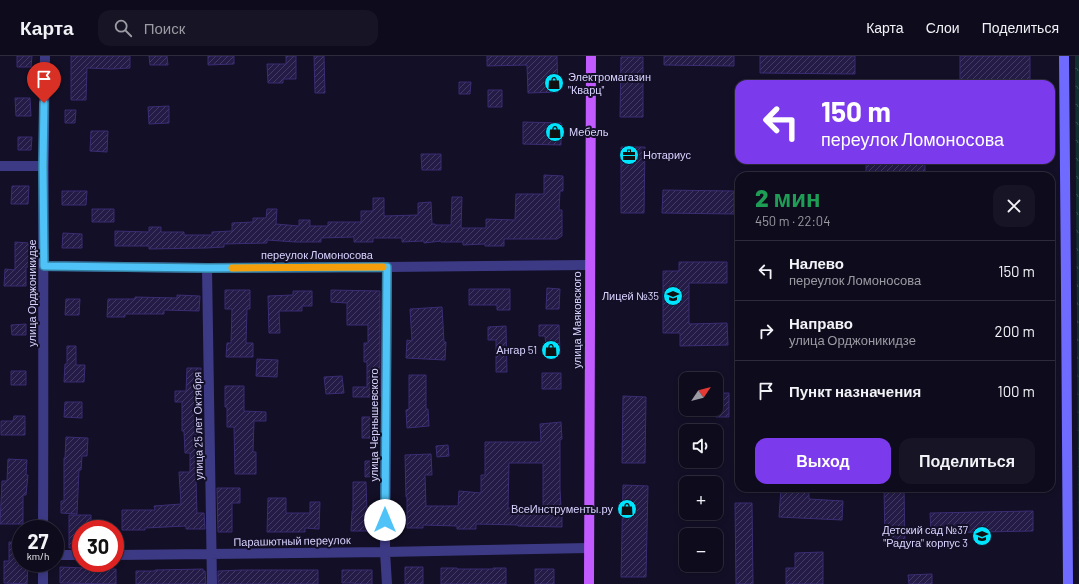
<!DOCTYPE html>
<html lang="ru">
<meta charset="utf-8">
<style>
:root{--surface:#0e0b1c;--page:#171425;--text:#f1f3f6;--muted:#9b9ba3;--line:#2e2b3b;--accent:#7c3aed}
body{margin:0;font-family:Barlow,sans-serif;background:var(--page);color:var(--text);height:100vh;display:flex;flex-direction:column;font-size:15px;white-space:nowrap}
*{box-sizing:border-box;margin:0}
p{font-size:13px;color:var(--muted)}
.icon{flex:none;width:22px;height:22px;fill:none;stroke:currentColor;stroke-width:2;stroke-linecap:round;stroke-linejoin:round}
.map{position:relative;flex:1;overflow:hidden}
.sheet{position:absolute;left:735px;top:116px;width:320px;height:320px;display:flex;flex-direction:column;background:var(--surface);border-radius:12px;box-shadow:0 2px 6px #0003,0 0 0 1px var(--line)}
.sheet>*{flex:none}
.top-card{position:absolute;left:735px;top:24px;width:320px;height:84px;border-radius:12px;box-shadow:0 2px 6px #0003,0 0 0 1px var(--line);background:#7c3aed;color:#fff;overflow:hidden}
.needle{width:26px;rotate:55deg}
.controls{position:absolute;left:679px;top:316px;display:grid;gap:8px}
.controls a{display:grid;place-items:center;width:44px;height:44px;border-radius:8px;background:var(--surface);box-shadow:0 2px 6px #0003,0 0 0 1px var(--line);font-size:20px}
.speed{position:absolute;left:12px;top:464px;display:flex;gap:8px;font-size:20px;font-weight:700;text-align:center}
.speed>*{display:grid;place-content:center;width:52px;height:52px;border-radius:50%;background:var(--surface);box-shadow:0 2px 6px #0003,0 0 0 1px var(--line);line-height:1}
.speed small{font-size:10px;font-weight:400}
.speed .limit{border:6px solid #d22;background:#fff;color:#111}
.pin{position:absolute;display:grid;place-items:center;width:34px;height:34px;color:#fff;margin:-41px -17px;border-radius:50% 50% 50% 0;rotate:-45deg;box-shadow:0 0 4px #0007}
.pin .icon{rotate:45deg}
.me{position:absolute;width:44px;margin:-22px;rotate:0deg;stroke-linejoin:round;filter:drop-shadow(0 0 3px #0008)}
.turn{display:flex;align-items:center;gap:14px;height:84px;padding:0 20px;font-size:18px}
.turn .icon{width:52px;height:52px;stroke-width:2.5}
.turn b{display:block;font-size:28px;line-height:34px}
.round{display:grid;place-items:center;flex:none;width:42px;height:42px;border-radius:12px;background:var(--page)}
.head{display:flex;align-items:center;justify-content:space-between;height:68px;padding:0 20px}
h1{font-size:24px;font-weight:800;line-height:30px;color:#1e9e55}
.action{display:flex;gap:8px;margin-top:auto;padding:8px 20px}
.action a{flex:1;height:46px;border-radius:12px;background:var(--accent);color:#fff;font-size:16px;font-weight:800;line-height:46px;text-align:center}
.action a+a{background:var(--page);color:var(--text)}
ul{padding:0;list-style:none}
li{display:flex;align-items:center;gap:12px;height:60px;padding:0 20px;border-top:1px solid var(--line)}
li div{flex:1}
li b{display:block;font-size:15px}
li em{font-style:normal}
header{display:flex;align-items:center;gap:24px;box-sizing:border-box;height:56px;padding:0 20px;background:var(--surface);border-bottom:1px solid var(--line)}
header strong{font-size:19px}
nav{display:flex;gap:22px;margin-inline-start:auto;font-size:14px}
.search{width:280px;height:36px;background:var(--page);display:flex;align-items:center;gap:10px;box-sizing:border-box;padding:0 14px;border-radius:12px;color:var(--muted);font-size:15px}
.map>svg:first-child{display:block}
</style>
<header>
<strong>Карта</strong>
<div class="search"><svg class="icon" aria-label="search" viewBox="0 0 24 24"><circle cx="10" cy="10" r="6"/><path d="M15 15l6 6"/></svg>Поиск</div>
<nav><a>Карта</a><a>Слои</a><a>Поделиться</a></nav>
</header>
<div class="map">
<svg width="1079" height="528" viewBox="0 0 1079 528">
<defs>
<pattern id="forest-crowns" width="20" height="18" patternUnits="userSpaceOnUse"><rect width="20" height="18" fill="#12302f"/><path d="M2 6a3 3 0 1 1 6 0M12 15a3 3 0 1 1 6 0" fill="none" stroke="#344d4e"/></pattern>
<pattern id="building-hatch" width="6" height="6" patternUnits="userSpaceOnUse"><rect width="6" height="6" fill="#241b47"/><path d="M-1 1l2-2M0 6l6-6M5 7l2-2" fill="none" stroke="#433b63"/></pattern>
</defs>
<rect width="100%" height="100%" fill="#130f26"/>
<!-- forest -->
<path fill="url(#forest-crowns)" d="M1075,0h4v528z"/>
<!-- building -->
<path fill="url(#building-hatch)" stroke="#3b2d73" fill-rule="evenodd" d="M17,0h15l-1,11h-14z
M71,0h59v12l-19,1 -24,-1 -1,32h-15z
M149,0h18l1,9h-18z
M208,0h26v8l-26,1z
M286,0h10v23h-13v4h-15l-1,-19h19z
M314,0h10l1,37h-10z
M487,0h70l1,36 -30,1 -1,-28 -40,1z
M664,0h70v10l-70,-1z
M760,0h95v18l-95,-1z
M960,0h70v28h-70z
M621,1h22v60h-23z
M459,26h12l-1,12h-11z
M488,34h14v17h-14z
M15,42h15l1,18h-15z
M169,50v17l-20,1 -1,-17z
M65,54h11l-1,13h-10z
M523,66l38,1v22l-38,-1z
M91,75h17l-1,21 -17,-1z
M18,81h14l-1,13h-13z
M621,91h24l-1,66h-23z
M421,98h20v16h-19z
M866,104h59v12h-59z
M544,119l19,1v15h-3l-1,19h3v26l-5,3h-53v7h-19v-2l-22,1v-3h-22v-1l-17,2v-2l-22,1v-4h-29v4h-19v-5l-33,1v4h-26l-28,-2v3l-43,1v3l-18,1 -57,1v-3h-34v-15l34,1v-5h12v5h23v3h28v-3l20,-1v-8l21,-1v-4h13l1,-9h10l-1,15 23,2v-6h11v6h18v-4h33v-11h12v-13h11v18l34,-1v-12l13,-1 1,22h3v1h16l1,-28h10l-1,31h25v-9l29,1 1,-26h28z
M12,130h17l-1,18h-17z
M663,134l71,1v23l-72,-1z
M62,135h25l-1,14h-24z
M92,153h22v13h-22z
M63,177l19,1v14h-20z
M15,186l14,1 -1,9h3v15h-5v19h-22l1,-17 10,1z
M679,206h48v21h-38v41l38,-1 1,22 -48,1v-13h-17v-62h16z
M547,232l13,1 -1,20h-13z
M469,233h41v21h-13v-5h-28z
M225,234h25v19h-3l-1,34h7v14h-27l1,-14h4l1,-34h-7z
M331,234l49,1v106h-27v-10h14v-25h-3v-19h4v-18h-21v-22l-16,-1z
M293,235h19v15h-10v5h-23l1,22h-11l-1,-37 25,-1z
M177,239l23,1 -1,15 -35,-1v4h-39v3h-18l1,-18h27v-2l42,1z
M66,243h14l-1,16h-14z
M442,251l2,35h2l-1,18 -39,-2 1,-18 5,1 -2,-32z
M26,268v11h-14l-1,-10z
M539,269h20l1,28 -13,1 -2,-18h-6z
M506,270l1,46h-11v-32h-8v-13z
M67,290h9v19h9l-1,17h-20l1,-18h2z
M257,303l21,1 -1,17 -21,-1z
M187,312h14l-1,34h-4v40h4l1,17h1l1,20 -7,1 1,33h7l1,16h-19v-3l-41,2v2h-23v-20h33l-1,-4 27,-2 -2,-32h11v-19h-5l-1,-22h-2v-29h-7v-11h11z
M11,315h15v14h-15z
M542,317h19v16h-19z
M409,319h17v34h2l1,17 -22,2 -1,-18 3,-1z
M342,320l2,17 -18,1 -2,-17z
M225,330h19v25l22,1v9h-12l-1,31h3v22h-21l-1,-47h-7v-20h-2z
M716,337h13v24h-13z
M623,340l23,1 -1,66h-23z
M65,346h17v16l-18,-1z
M14,360h11v19h-24v-14h12z
M362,361h17v21h-17z
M561,366l1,17 -2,1v49l1,19h1v19l-44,-1v-1l-42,-1v5h-19v-3l-34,-1v3h-16v-31h-1l-1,-42 26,-1 1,21h-7l1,31h32l1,-15 22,2v-18h4v-33h56l-1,-18zM509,407h34v45h-35z
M66,381l22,1 -1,18h-5l-1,14h-2l-2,44 -16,-1v-12h3v-43h1z
M448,389l1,11 -12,1 -1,-11z
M8,403l19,1 -1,15h2l-2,20h-3v29h-23l2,-43h5z
M365,405h14v15l-14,1z
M353,426h13l1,29h6v20h-22l1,-20h1z
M623,429l25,1 -2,91h-25z
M217,432h23v15h-8v29h-14z
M781,432h28v11l34,2 -1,19 -63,-3z
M884,432h20l1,56h-20z
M268,442h18v15h24v-11h10l-1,27 -14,-1v4h-38z
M735,447h17l1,81h-17z
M1033,455v20l-102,2 -1,-20z
M69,459h22v14h-10v10h-2v9h-10z
M9,486h12v21h7l-1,21 -23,-1v-22h5z
M823,496v32h-37v-16h9v-15z
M60,511l25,1v1h31v15l-56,-1z
M405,511h18v17h-18z
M441,512h16v1h36v-1h13v16h-65z
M203,513v2h2l1,13h-70v-13h19v-1z
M535,513h19v15h-19z
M242,514h76v14h-100v-13z
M342,514h30v14h-18v-1h-12z
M932,518v10h-23l-1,-9z"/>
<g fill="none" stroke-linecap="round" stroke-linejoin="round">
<!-- street -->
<path stroke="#3d3a85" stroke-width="10" d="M0,110h43
M44,210l163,2 180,-1 202,-2
M207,212l5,316
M43,473c1,-158 -1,-315 2,-473
M55,499h26
M115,499l270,-3 204,-4
M43,528v-21
M387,528l-2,-32 2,-285"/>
<!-- secondary -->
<path stroke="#6f6bff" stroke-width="10" d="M1064,0c1,176 4,352 4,528"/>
<!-- primary -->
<path stroke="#c25bff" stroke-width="10" d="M589,528l2,-528"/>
</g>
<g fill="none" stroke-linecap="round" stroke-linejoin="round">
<!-- route casing -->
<g stroke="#337fa1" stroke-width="10">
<path id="route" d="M44,47l-1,63 1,100 163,2 180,-1 -2,253"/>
</g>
<!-- route -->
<use href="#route" stroke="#4fc3f7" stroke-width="7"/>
<!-- slow -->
<path stroke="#f59e0b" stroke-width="7" d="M232,212l151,-1"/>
</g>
<!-- icons -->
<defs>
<g id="shop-disc" transform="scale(1)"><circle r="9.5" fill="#00e5ff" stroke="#130f26"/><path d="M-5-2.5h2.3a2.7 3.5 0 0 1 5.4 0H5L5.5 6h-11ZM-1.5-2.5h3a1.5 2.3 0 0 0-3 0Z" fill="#111"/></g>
<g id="office-disc" transform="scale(1)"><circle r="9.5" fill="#00e5ff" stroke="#130f26"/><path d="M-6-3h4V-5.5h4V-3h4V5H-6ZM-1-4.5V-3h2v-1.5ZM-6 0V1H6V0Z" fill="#111"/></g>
<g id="school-disc" transform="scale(1)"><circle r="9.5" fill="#00e5ff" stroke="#130f26"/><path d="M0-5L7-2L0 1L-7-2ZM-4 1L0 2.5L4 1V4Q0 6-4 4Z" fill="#111"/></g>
</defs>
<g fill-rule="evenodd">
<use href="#shop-disc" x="554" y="27"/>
<use href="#shop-disc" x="555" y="76"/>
<use href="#office-disc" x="629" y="99"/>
<use href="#school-disc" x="673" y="240"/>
<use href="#shop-disc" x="551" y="294"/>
<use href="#shop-disc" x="627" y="453"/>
<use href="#school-disc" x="982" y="480"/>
</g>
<g text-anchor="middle" stroke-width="4" stroke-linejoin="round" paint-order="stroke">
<!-- poi labels -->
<g font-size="11" fill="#d9d4ff" stroke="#130f26" text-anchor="end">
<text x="568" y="25" text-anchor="start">Электромагазин<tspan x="568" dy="13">"Кварц"</tspan></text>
<text x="569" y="80" text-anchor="start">Мебель</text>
<text x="643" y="103" text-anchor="start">Нотариус</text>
<text x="659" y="244">Лицей №35</text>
<text x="537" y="298">Ангар 51</text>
<text x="613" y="457">ВсеИнструменты.ру</text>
<text x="968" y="478">Детский сад №37<tspan x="968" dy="13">"Радуга" корпус 3</tspan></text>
</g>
<!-- street labels -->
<g font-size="11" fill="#d9d4ff" stroke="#130f26">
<text x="317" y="203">переулок Ломоносова</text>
<text transform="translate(32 237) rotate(-90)" y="4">улица Орджоникидзе</text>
<text transform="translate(577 264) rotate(-90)" y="4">улица Маяковского</text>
<text transform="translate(374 369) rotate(-90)" y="4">улица Чернышевского</text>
<text transform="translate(198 370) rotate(-91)" y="4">улица 25 лет Октября</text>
<text transform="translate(292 485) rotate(-1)" y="4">Парашютный переулок</text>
</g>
</g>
</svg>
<div class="controls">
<a><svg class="needle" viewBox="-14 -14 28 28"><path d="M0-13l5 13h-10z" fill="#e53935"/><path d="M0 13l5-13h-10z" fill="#9b9ba3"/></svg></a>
<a><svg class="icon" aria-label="sound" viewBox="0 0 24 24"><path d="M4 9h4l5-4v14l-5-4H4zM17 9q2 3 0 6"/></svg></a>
<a>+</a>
<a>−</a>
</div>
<div class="speed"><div>27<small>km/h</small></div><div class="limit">30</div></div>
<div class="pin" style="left:44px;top:47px;background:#d93025"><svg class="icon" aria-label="arrive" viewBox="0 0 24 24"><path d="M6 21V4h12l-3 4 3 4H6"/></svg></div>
<svg class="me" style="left:385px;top:464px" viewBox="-20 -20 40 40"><circle r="19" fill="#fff"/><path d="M0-13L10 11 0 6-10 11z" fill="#4fc3f7"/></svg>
<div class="top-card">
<div class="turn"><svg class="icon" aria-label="left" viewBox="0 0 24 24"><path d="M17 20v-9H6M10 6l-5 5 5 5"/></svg><div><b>150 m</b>переулок Ломоносова</div></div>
</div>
<section class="sheet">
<div class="head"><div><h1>2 мин</h1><p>450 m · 22:04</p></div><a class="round"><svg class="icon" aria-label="close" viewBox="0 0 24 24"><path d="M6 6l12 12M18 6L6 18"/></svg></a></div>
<ul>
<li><svg class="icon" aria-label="left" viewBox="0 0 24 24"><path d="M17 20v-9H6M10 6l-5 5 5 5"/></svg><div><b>Налево</b><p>переулок Ломоносова</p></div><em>150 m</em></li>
<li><svg class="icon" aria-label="right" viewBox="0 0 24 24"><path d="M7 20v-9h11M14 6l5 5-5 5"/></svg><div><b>Направо</b><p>улица Орджоникидзе</p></div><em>200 m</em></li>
<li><svg class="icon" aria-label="arrive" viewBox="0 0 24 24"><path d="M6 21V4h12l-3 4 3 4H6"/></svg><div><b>Пункт назначения</b></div><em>100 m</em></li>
</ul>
<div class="action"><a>Выход</a><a>Поделиться</a></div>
</section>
</div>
